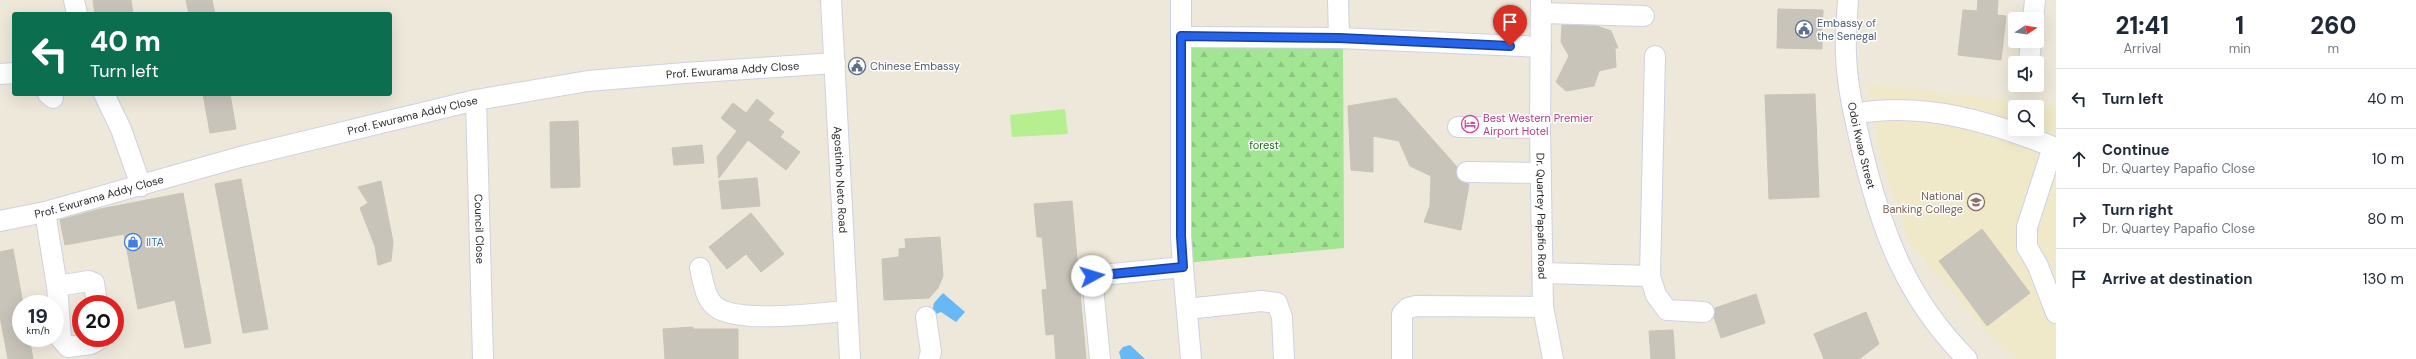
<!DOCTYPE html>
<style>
:root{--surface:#fff;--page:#f2f2f3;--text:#1f2937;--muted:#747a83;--line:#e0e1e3}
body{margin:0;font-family:"DM Sans",sans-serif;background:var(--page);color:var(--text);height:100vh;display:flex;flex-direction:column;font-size:15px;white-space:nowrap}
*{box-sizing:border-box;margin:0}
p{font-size:13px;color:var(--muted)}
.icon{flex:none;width:22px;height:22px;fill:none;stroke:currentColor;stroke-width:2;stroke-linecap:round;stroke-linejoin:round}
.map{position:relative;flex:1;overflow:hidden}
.details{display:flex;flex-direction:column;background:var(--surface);width:360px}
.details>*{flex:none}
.banner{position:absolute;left:12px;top:12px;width:380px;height:84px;border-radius:4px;box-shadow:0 4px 16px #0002;background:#0b6e4f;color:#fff;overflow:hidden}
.needle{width:26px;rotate:78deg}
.tools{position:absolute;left:2008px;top:12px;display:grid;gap:8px}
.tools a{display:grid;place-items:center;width:36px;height:36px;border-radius:4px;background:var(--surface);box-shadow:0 4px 16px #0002;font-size:20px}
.speed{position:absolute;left:12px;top:295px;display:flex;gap:8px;font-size:20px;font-weight:700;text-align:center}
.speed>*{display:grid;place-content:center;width:52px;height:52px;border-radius:50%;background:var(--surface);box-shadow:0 4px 16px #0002;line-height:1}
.speed small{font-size:10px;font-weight:400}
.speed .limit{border:6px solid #d22;background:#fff;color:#111}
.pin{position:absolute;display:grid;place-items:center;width:34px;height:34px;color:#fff;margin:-41px -17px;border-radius:50% 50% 50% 0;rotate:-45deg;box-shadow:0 0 4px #0007}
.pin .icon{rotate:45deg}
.me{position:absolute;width:44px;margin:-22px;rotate:84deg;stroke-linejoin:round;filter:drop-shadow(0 0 3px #0008)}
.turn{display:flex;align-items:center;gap:14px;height:84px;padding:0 12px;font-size:18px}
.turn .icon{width:52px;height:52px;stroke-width:2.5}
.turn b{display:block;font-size:28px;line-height:34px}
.eta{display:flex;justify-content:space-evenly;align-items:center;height:68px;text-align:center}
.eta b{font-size:24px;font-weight:800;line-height:28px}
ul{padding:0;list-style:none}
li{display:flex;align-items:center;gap:12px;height:60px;padding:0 12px;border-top:1px solid var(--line)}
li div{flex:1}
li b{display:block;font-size:15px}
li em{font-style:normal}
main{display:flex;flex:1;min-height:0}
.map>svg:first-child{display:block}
</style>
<main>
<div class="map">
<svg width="2056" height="359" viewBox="0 0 2056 359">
<defs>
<pattern id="forest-firs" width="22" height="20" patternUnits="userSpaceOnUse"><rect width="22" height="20" fill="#a2e694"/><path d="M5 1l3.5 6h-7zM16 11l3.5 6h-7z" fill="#8cc580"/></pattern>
</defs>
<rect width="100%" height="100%" fill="#ede8da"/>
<!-- education -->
<path fill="#efe9c9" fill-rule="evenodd" d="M1868,84l188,22v253h-40l-30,-28 -76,-87 -28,-83zM2015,107h22v22h-22z"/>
<!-- forest -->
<path fill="url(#forest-firs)" d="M1184,39l159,3 1,206 -159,15z"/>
<!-- pitch -->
<path fill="#b6ef8f" d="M1065,109l3,25 -56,3 -2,-22z"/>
<!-- water -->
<path fill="#67b8f5" d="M943,293l22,19 -9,10 -15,-10 -5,2 -4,-2 2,-9z
M1130,345l15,14h-24l-2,-7 4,-5z"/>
<!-- building -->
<path fill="#c8c4ba" stroke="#c8c4b4" d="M93,0h38l2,14h-38z
M186,0h26l3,14h-26z
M1978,0h20l-1,15 9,1 -5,44 -43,-5 5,-45 14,1z
M1778,9l45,1 -1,39 -45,-1z
M1562,25l35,1 14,5 7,17h-3l1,19 -17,4 -5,15 -28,5 -10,-9 13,-26 -8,-14z
M203,94h27l6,35 -26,4z
M1815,94l4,103 -50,2 -4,-104z
M1396,98l61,69v11l4,4 8,2 -8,46 -37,-8 6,-16 1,-30 -21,-10 -11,-25 -26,-5v36l-22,-2 -3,-64z
M757,99l17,14 -6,7 16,12 -4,5 20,15 -14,18 -38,-30 -29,38 -2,-21 20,-26 -16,-13 12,-15 13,10z
M578,121l2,66 -29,1 -1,-66z
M702,145l2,18 -30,2 -2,-17z
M757,178l3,28 -38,3 -3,-28z
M241,179l27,150 -25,4 -28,-149z
M381,181l12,61 -2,19 -13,4 -3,-19 -15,-38 8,-5 -10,-16z
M183,193l28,150 -26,5 -10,-48 -37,9 -14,-75 -59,11 -5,-25 40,-11z
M1072,201l14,158h-30l-2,-25 -8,1 -4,-45 5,-1 -5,-52h-5l-3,-33z
M751,213l33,41 -23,18 -15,-18 -19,15 -18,-22z
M1982,229l48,64 -43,33 -48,-65z
M940,237l3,39 -5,12 -9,10 -45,2 -2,-41 17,-2v-8l7,-1 -1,-9z
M13,249l10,55h-2v34h8l4,21h-25l-8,-42v-65z
M1756,294l9,29 -44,15 -7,-21 1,-9z
M1866,312l13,32 -20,15h-35l-10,-25z
M693,327v2h45v30h-73l-2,-30z
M1673,330l2,29h-24l-2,-28z"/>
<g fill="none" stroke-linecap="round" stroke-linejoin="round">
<!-- minor casing -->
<g stroke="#d0d0e3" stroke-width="22">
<g id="minor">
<path d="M74,0l3,14"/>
<path id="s1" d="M831,0l19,359"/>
<path d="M1181,0v236l2,31"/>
<path d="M1338,0l1,38"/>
<path id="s2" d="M1541,0l-1,128 3,179 10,52"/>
<path id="s3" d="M1848,0c-1,18 -3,37 -2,55 1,32 9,64 16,95 20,82 44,148 105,209"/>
<path d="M1541,13l103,3"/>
<path d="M2033,19l2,-19"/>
<path d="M1181,37l158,1 202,9"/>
<path d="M1655,56l-5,220 6,19 11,15 37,2"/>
<path d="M2029,63l2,-22"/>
<path d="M0,74l14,-1"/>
<path d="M48,94l5,4"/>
<path d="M104,94l17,35 20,57"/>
<path id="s4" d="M476,100l7,259"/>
<path d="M1854,114c69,-13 138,8 202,34"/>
<path d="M1458,127l82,1"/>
<path d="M2053,147l-26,80v20l11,19 18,47"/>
<path d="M1467,172l74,1"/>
<path d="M45,212l12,74 4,53 7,8 23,-3 10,-6"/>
<path id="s5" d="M0,221l45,-9 195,-55 236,-57 112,-19 97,-8 150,-10"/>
<path d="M700,268c3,13 5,31 16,39 22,17 104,6 131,4"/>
<path d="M1543,273l107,3"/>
<path d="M57,286l32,-5 5,2 3,21"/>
<path d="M1187,309l74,-8 16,2 5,14 2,42"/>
<path d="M926,317l5,35 -2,7"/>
<path d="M1100,359l-8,-83 91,-9 8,92"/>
<path d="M1402,359v-45l6,-6 8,-2 127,1"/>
</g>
</g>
<!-- minor -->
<use href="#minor" stroke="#fff" stroke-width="20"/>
</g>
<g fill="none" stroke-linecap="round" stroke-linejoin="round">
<!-- route casing -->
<g stroke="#184099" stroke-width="10">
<path id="route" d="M1092,276l91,-9 -2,-31v-200l158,2 171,8"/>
</g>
<!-- route -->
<use href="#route" stroke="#2563eb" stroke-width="7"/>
</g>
<!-- icons -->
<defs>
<g id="civic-ring" transform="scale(0.9)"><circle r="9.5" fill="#fff" stroke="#5c6f8a" stroke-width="1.5"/><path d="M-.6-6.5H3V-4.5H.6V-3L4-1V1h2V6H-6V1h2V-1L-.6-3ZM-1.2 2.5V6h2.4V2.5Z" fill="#5c6f8a"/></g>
<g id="hotel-ring" transform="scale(0.9)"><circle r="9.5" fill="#fff" stroke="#d1479c" stroke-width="1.5"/><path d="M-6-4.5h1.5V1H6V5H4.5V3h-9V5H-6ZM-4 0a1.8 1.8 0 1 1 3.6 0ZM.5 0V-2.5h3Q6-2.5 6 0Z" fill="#d1479c"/></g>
<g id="university-ring" transform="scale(0.9)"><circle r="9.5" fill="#fff" stroke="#8d6e63" stroke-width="1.5"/><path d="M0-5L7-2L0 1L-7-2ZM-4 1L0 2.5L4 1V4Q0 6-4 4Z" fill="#8d6e63"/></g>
<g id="shop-ring" transform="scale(0.9)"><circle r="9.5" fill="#fff" stroke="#3f7fe0" stroke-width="1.5"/><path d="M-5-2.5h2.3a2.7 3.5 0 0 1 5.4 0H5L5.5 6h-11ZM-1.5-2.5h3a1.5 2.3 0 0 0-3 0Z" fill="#3f7fe0"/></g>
</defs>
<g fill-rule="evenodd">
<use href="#civic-ring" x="1804" y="29"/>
<use href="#civic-ring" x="857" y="66"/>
<use href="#hotel-ring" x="1470" y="124"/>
<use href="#university-ring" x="1976" y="202"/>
<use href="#shop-ring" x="133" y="242"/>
</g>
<g text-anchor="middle" stroke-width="3" stroke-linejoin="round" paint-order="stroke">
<!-- service labels -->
<g font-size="11" fill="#4e5e75" stroke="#fff" text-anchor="start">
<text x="1817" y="27">Embassy of<tspan x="1817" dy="13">the Senegal</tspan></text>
<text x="870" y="70">Chinese Embassy</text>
</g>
<!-- street labels -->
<g font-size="11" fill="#2a2a2a" stroke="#fff">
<text dy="4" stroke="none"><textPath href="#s5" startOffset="750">Prof. Ewurama Addy Close</textPath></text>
<text dy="4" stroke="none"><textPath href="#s5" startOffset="426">Prof. Ewurama Addy Close</textPath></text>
<text dy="4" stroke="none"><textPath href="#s3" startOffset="147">Odoi Kwao Street</textPath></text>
<text dy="4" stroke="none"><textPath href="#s1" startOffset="180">Agostinho Neto Road</textPath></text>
<text dy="4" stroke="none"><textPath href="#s5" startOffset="102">Prof. Ewurama Addy Close</textPath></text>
<text dy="4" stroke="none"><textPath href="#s2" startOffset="216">Dr. Quartey Papafio Road</textPath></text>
<text dy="4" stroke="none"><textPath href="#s4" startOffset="129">Council Close</textPath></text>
</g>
<!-- hotel labels -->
<g font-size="11" fill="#b23c85" stroke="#fff" text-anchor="start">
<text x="1483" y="122">Best Western Premier<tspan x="1483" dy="13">Airport Hotel</tspan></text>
</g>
<!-- park labels -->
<g font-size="11" fill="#196a16" stroke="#fff">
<text x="1264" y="149">forest</text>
</g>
<!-- education labels -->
<g font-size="11" fill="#785e54" stroke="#fff" text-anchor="end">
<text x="1963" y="200">National<tspan x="1963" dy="13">Banking College</tspan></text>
</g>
<!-- shop labels -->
<g font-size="11" fill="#366cbe" stroke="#fff" text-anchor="start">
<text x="146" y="246">IITA</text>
</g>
</g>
</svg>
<div class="tools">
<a><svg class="needle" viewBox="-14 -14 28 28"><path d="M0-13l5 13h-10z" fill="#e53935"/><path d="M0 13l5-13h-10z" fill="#747a83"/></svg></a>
<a><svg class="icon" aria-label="sound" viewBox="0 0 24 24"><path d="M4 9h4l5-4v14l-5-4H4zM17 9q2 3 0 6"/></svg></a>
<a><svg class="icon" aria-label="search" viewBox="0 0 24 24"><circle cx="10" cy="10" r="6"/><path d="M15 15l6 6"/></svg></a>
</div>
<div class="speed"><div>19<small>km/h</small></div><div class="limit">20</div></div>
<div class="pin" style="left:1510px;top:46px;background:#d93025"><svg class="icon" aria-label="arrive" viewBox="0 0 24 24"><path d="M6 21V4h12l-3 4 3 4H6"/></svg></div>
<svg class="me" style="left:1092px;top:276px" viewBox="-20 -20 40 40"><circle r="19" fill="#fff"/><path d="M0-13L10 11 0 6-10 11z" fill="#2563eb"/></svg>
<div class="banner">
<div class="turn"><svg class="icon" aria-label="left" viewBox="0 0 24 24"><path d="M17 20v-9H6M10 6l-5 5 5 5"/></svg><div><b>40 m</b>Turn left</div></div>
</div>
</div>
<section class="details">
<div class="eta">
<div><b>21:41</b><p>Arrival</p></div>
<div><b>1</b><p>min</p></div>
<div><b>260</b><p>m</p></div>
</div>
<ul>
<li><svg class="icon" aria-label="left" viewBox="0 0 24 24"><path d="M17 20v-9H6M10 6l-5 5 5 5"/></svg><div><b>Turn left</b></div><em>40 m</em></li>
<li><svg class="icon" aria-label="ahead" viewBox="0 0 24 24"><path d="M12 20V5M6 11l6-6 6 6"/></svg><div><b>Continue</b><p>Dr. Quartey Papafio Close</p></div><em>10 m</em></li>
<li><svg class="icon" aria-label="right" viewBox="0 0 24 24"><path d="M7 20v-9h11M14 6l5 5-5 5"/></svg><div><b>Turn right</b><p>Dr. Quartey Papafio Close</p></div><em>80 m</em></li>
<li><svg class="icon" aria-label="arrive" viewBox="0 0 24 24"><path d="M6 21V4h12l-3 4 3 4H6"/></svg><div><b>Arrive at destination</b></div><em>130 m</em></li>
</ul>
</section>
</main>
